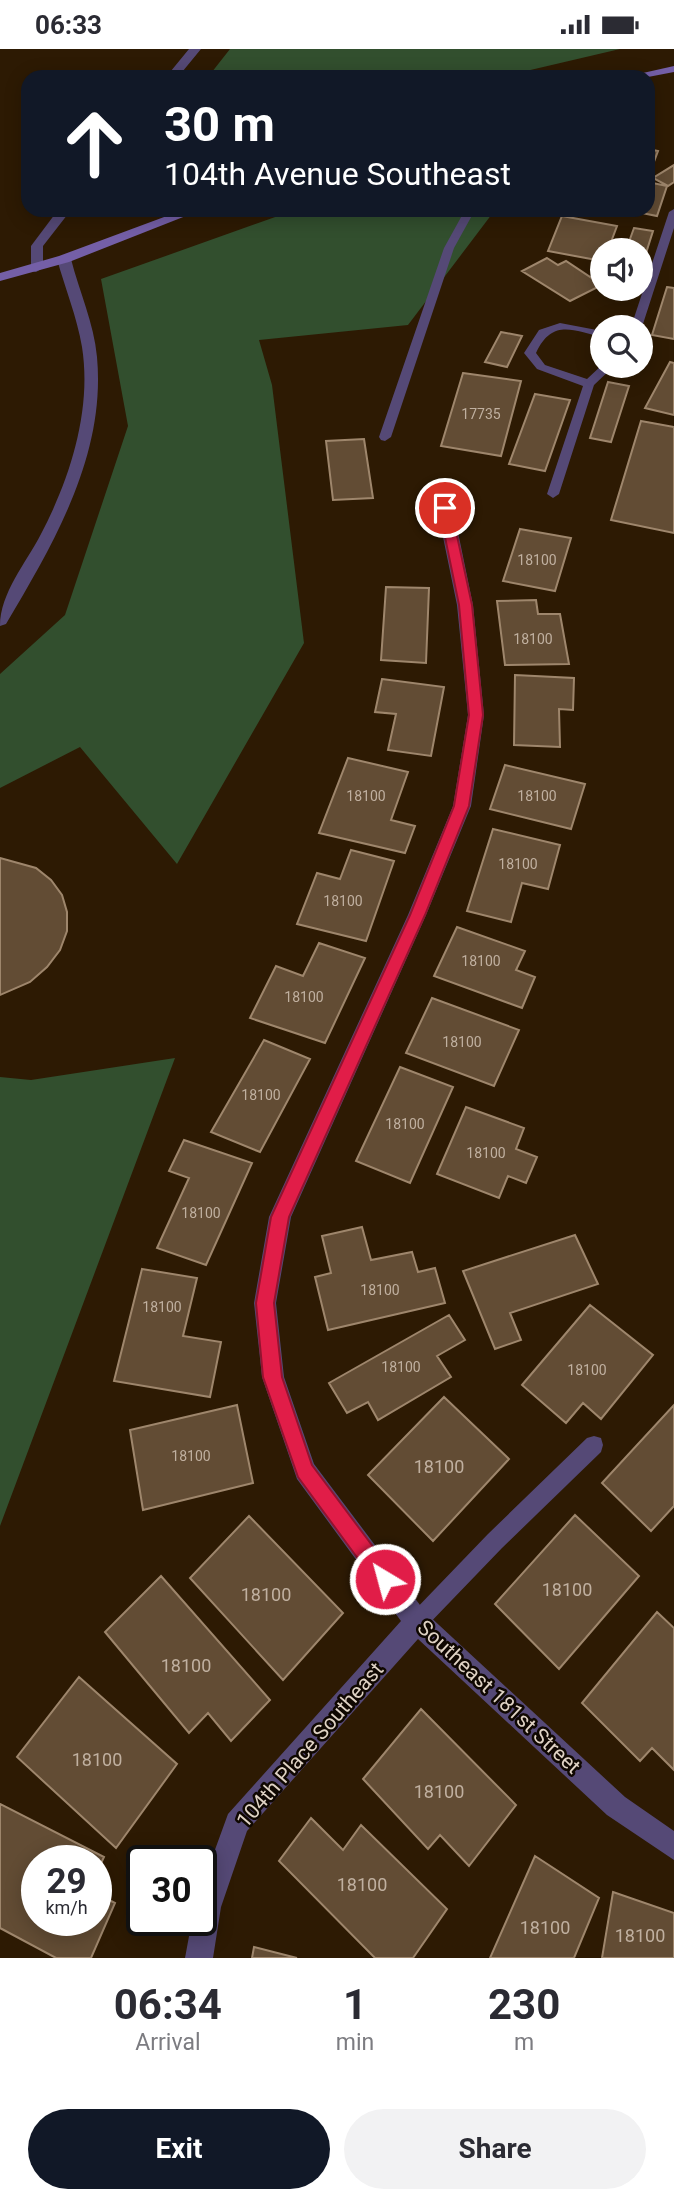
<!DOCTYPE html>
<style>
:root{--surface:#fff;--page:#f2f2f3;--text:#2b2b33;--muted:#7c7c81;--accent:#111827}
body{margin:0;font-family:Roboto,sans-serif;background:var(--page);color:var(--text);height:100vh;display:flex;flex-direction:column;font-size:26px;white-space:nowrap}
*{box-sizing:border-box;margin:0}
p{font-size:23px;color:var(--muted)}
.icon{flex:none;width:38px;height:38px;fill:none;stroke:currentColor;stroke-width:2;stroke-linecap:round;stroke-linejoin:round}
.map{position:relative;height:1909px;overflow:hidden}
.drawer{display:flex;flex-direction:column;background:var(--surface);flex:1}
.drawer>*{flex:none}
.banner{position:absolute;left:21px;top:21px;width:634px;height:147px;border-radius:21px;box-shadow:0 4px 18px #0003;background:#111827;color:#fff;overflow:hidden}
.fabs{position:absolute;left:590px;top:189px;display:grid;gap:14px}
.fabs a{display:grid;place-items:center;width:63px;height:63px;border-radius:50%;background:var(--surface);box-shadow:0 4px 18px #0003;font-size:35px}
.speed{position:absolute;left:21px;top:1796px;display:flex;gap:14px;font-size:35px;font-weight:700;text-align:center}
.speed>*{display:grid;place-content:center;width:91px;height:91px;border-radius:50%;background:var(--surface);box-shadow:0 4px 18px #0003;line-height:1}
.speed small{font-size:18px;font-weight:400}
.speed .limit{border:4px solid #111;border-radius:10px;background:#fff;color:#111}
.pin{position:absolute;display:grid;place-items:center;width:60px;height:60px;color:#fff;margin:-30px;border:4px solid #fff;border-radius:50%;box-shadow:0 2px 7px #0007}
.me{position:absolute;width:77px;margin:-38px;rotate:323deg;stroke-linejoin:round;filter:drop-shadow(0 0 5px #0008)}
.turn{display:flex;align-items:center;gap:24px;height:147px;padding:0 28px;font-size:32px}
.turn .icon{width:91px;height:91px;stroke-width:2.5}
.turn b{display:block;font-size:49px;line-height:60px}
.eta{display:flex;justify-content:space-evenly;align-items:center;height:119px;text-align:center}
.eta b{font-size:42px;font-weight:700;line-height:49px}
.primary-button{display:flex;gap:14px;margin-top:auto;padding:14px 28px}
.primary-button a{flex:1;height:80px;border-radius:42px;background:var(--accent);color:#fff;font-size:28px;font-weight:700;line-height:80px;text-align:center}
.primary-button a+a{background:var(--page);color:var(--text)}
.status{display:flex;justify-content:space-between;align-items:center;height:49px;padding:0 35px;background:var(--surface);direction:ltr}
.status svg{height:19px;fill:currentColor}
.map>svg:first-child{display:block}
</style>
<div class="status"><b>06:33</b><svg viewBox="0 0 49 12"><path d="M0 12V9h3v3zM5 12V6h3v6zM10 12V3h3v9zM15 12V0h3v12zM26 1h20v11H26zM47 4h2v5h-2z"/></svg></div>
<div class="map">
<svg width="674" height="1909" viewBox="0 0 674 1909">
<rect width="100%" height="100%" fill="#2d1a03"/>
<!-- green -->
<path fill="#324f2e" d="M230,0h390l-120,28h-292z
M295,161h200l-87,115 -149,15 13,45 32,258 -127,221 -97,-117 -80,41v-114l65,-59 63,-189 -27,-147z
M175,1009l-175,468v-449l31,3z"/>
<!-- building -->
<path fill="#624c34" stroke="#9e866c" stroke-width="2" d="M648,100l10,2 -6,16 -4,-1z
M674,116v17l-6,4 -15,-8z
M648,133l19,4 -10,30 -20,-4 1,-2h10z
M562,167l55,10 -9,24h-6v11l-54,-10z
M634,179l19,3 -12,38 -1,-19h-14z
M547,209l11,7 8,-4 36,24 -32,16 -48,-30z
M667,238l7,1v51l-22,-4z
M501,283l21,4 -15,31 -22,-5z
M670,313l4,1v52l-29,-7z
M463,324l58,8 -20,75 -60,-10z
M608,333l21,4 -18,56 -21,-4z
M535,345l35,6 -25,71 -36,-7z
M641,372l33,6v106l-63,-13z
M364,390l9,59 -40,2 -7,-59z
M520,480l51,9 -16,53 -52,-10z
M386,538l43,1 -3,75 -45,-3z
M536,551l2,14h22l9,50 -64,1 -8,-64z
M515,626l59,3 -1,32 -14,-1 1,38 -46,-2z
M382,630l62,8 -13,69 -43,-6 8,-36 -21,-2z
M348,709l60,14 -17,48 24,6 -10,27 -86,-20z
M505,716l80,19 -14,45 -81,-20z
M493,780l67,16 -12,44 -26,-6 -11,39 -44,-11z
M351,801l43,11 -28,80 -69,-17 20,-51 23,6z
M0,809l36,10 15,12 11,15 5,17v19l-7,19 -13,17 -17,15 -30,13z
M457,878l68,24 -9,19 19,7 -13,31 -88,-32z
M319,894l46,15 -40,85 -75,-25 26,-52 27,10z
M432,949l87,32 -25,56 -88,-33z
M264,991l46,19 -50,93 -49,-20z
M400,1018l53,20 -43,96 -54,-22z
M466,1058l58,21 -8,21 21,8 -11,26 -18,-7 -9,22 -62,-24z
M184,1091l68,23 -46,102 -49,-17 32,-70 -20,-7z
M362,1178l9,33 41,-8 6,20 17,-4 10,35 -117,27 -13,-53 16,-4 -9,-37z
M575,1186l23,49 -88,29 11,27 -26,9 -32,-78z
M142,1220l55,9 -14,58 38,6 -11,55 -96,-16z
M590,1256l63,50 -52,64 -18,-16 -17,20 -44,-38z
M449,1266l16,25 -28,16 14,21 -73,43 -10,-18 -21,11 -18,-30z
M444,1348l65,62 -76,82 -65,-66z
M237,1356l16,78 -110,27 -13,-80z
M674,1356v101l-23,25 -49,-48z
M575,1466l64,61 -80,93 -64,-65z
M249,1467l94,97 -60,67 -93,-102z
M161,1527l109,124 -39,41 -23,-28 -19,20 -84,-101z
M657,1563l17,16v142l-22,-22 -12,13 -58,-58z
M79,1628l98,87 -61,84 -99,-91z
M421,1660l95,96 -47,61 -29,-31 -12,14 -65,-70z
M0,1755l104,53 -8,17v-14h-59v60h59v-27l19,10 -24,55h-35l-56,-30z
M311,1769l32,32 18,-25 86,84 -34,49h-38l-96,-97z
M535,1807l64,42 -25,60h-84z
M613,1843l61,21v45h-72z
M254,1898l43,11h-45z"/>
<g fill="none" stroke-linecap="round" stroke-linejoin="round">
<!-- service -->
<path fill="#554976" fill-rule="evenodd" d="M674,160v19l-32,99h-11l38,-115z
M465,161h10l-21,38 -63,189 -6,4 -4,-1 -2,-3 65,-189z
M560,274l42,8v6c-30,-7 -50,-18 -66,16l9,12 42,14 15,-14 12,1 -20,19 -35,109 -6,4 -6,-4 36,-108 -46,-17 -13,-16 15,-23z
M594,1387l7,2 2,7 -2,7 -99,96 -78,81 -7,3 -7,-3 -3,-7 3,-7 78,-81 99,-96z"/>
<!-- minor -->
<path fill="#554976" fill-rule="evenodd" d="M189,0h12l-23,28h-12z
M58,161h13l-28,36v22l-7,4 -5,-1v-25z
M64,206l7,4c8,32 23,64 26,98 9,98 -43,186 -91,267l-6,2c0,-33 26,-63 41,-92 29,-55 51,-124 41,-187 -5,-30 -17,-59 -25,-88z
M445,454l8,5 20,97 11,110 -13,91 -45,109 -135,302 -15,86 8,74 30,87 112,149 199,184 49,34v29l-67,-45 -189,-176 -171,192 -26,76 -8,51h-28l7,-38h9v-32l27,-74 173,-193 -104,-142 -35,-102 -8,-74 15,-86 139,-302 45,-109 15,-91 -11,-110 -20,-97z"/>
<!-- secondary -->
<path fill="#745fa7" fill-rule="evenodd" d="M674,17v6l-26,5h-23z
M183,161h18l-132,52 -69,19v-8l59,-17z"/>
</g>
<!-- route -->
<path fill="#e11d48" stroke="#92132f" stroke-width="2" d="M445,455l6,4 21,97 11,110 -14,91 -44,109 -136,302 -15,86 8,74 30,88 80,107 3,7 -3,7 -7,3 -7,-3 -80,-109 -35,-100 -7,-74 15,-86 139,-302 44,-109 15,-91 -10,-110 -20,-97z"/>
<g text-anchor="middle" stroke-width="5" stroke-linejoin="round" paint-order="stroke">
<!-- number labels -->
<g font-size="14" fill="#c0b0a0">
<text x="481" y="370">17735</text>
<text x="537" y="516">18100</text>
<text x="533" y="595">18100</text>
<text x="366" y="752">18100</text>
<text x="537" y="752">18100</text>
<text x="518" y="820">18100</text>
<text x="343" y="857">18100</text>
<text x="481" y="917">18100</text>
<text x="304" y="953">18100</text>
<text x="462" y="998">18100</text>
<text x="261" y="1051">18100</text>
<text x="405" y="1080">18100</text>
<text x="486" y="1109">18100</text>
<text x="201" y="1169">18100</text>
<text x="380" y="1246">18100</text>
<text x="162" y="1263">18100</text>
<text x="401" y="1323">18100</text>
<text x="587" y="1326">18100</text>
<text x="191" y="1412">18100</text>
</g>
<!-- near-number labels -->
<g font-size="18" fill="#c0b0a0">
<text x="439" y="1424">18100</text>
<text x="567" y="1547">18100</text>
<text x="266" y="1552">18100</text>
<text x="186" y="1623">18100</text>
<text x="97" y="1717">18100</text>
<text x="439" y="1749">18100</text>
<text x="362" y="1842">18100</text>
<text x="545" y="1885">18100</text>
<text x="640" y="1893">18100</text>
</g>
<!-- near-street labels -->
<g font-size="21" fill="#dfd2c4" stroke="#0f0701">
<text transform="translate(499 1648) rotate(43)" y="7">Southeast 181st Street</text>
<text transform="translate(310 1696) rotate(-49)" y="7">104th Place Southeast</text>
</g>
</g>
</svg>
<div class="fabs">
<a><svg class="icon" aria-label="sound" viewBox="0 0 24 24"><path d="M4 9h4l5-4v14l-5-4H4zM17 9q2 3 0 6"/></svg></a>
<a><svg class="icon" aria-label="search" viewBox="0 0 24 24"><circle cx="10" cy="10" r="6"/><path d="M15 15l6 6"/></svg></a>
</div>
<div class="speed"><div>29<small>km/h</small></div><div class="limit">30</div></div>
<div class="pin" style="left:445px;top:459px;background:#d93025"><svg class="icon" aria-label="arrive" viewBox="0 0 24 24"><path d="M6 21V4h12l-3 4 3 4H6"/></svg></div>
<svg class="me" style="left:385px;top:1530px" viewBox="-20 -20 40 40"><circle r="17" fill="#e11d48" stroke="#fff" stroke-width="3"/><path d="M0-11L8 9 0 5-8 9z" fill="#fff"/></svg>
<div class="banner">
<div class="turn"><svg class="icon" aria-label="ahead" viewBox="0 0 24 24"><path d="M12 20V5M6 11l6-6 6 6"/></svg><div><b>30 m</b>104th Avenue Southeast</div></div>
</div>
</div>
<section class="drawer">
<div class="eta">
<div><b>06:34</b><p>Arrival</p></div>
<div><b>1</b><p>min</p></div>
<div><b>230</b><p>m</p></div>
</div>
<div class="primary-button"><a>Exit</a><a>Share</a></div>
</section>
